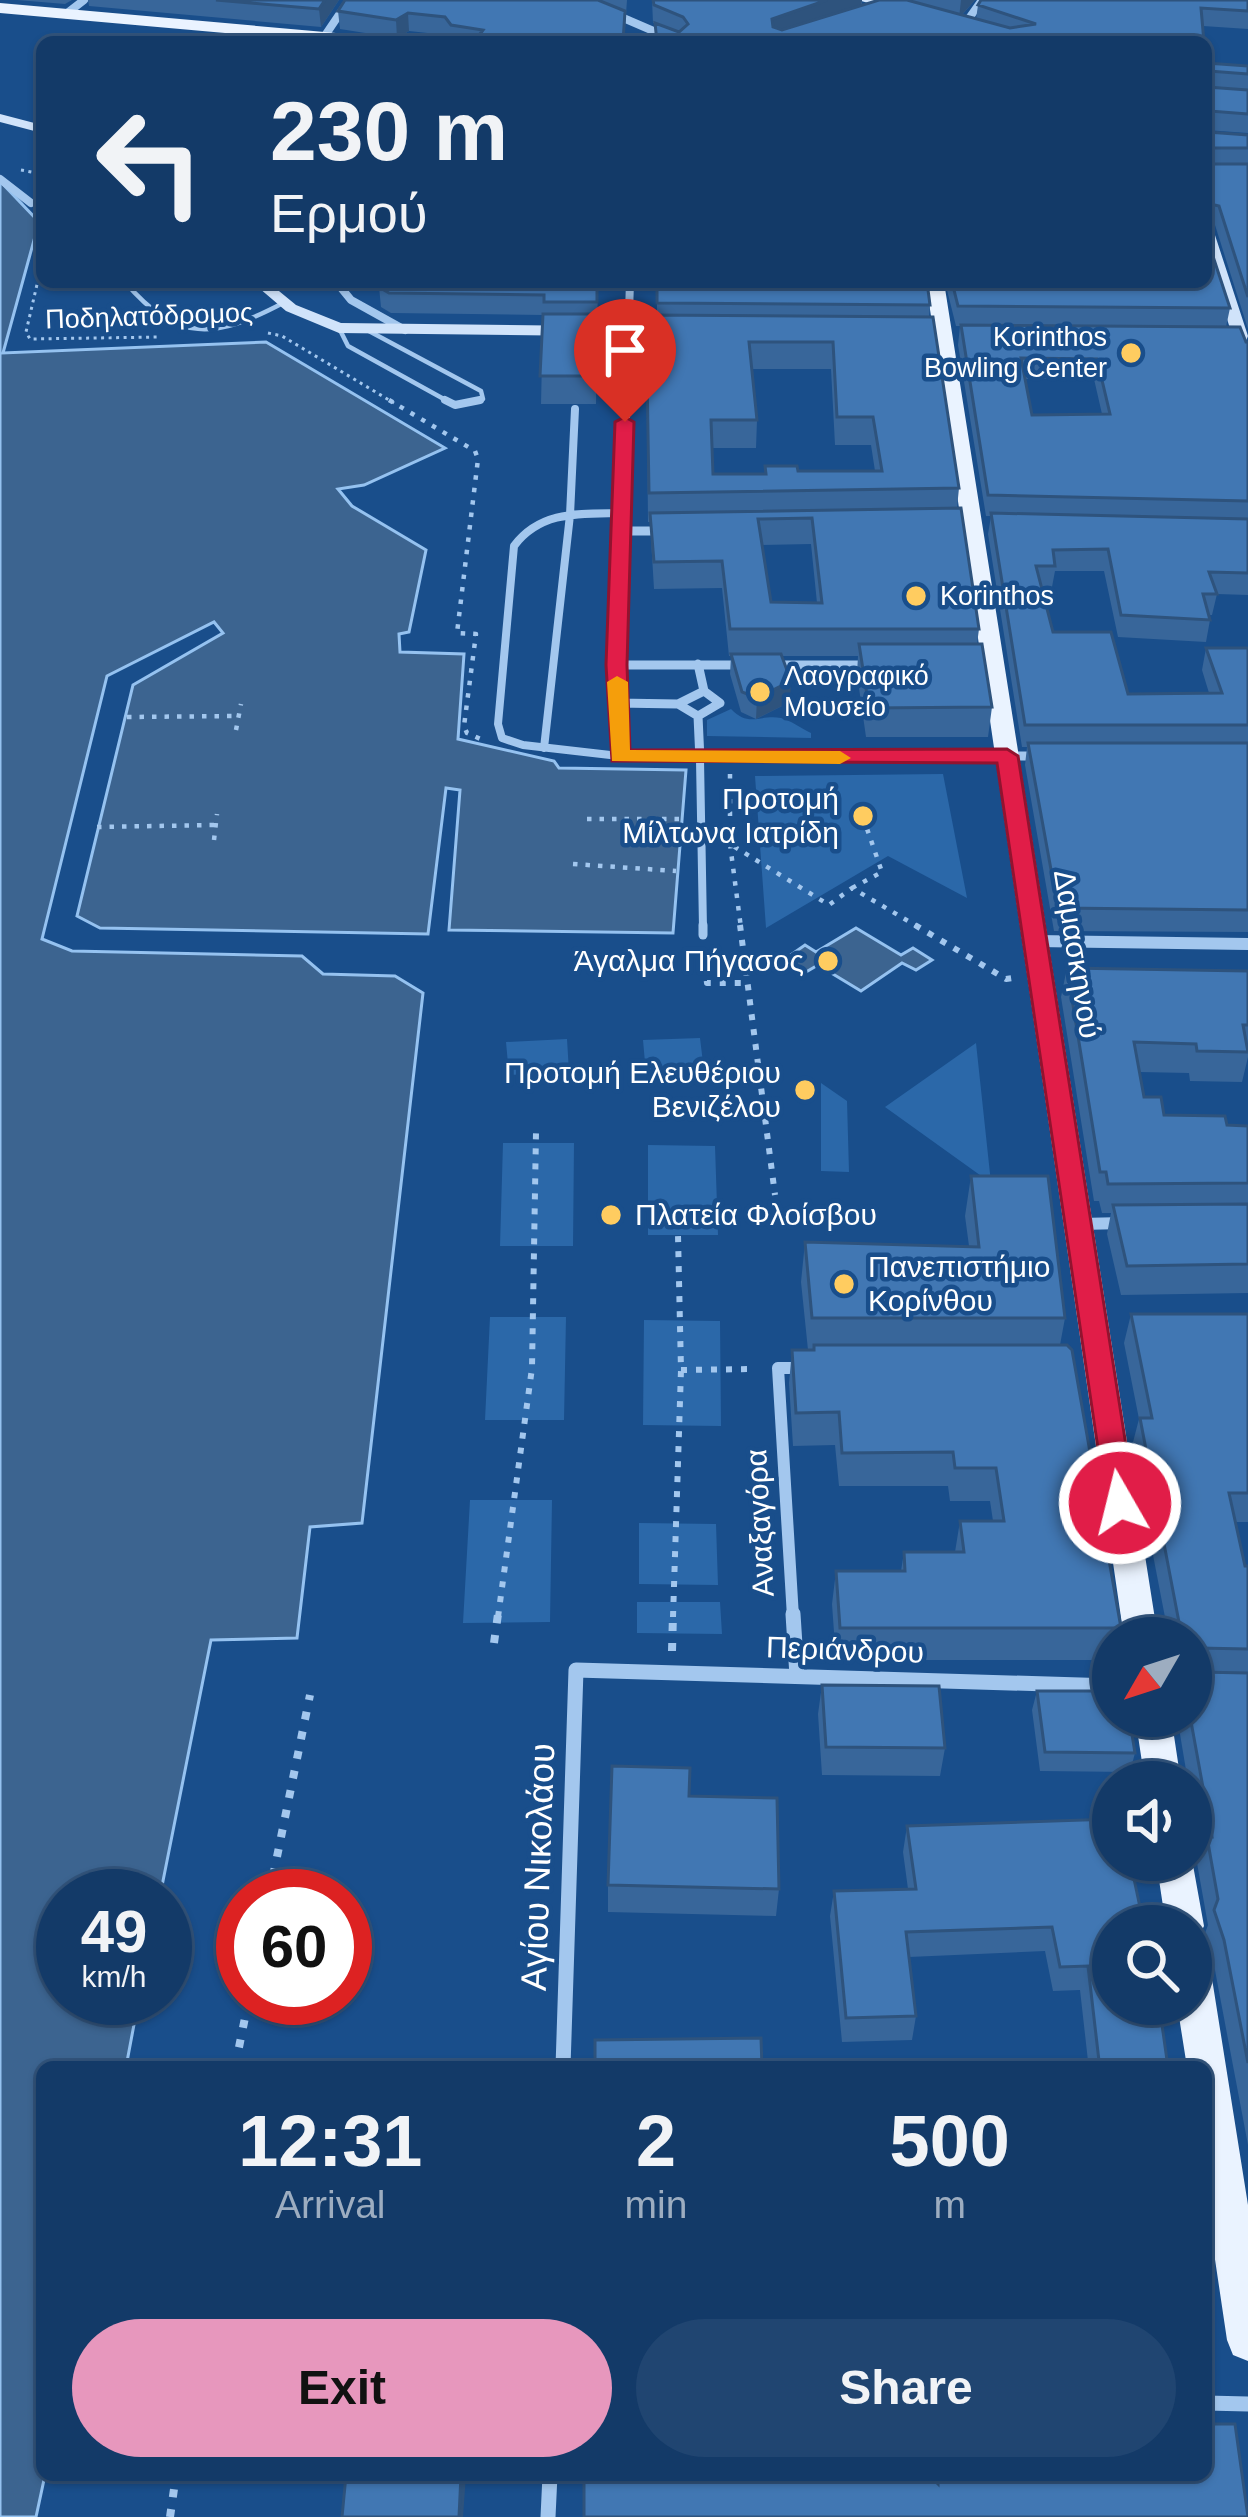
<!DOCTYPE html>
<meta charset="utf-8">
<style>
:root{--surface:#133a68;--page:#204571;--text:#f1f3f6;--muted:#9dadc0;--line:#32547c;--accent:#e797bd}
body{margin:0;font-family:Arial,sans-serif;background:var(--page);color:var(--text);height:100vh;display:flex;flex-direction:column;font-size:45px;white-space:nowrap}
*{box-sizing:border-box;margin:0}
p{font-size:39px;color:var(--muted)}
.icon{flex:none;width:66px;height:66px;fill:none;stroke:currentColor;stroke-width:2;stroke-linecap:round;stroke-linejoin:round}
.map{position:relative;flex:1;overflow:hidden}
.side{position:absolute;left:36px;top:2061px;width:1176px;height:420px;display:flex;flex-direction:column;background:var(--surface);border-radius:18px;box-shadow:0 3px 9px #0004,0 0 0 3px var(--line)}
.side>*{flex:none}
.banner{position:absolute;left:36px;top:36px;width:1176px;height:252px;border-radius:18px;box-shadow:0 3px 9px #0004,0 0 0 3px var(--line);background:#133a68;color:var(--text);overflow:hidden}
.needle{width:78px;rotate:231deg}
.buttons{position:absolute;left:1092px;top:1617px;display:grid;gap:24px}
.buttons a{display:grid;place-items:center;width:120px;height:120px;border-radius:50%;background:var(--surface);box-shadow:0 3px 9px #0004,0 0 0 3px var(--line);font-size:60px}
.speed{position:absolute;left:36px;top:1869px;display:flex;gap:24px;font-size:60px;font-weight:700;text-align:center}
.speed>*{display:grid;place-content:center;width:156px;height:156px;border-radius:50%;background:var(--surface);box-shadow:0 3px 9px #0004,0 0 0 3px var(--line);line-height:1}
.speed small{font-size:30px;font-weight:400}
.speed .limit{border:18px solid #d22;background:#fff;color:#111}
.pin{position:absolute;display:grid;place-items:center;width:102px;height:102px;color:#fff;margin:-123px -51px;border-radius:50% 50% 50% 0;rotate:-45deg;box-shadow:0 0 12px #0007}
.pin .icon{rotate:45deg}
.me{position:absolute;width:132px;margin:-66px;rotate:352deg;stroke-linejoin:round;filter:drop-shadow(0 0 9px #0008)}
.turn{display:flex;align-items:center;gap:42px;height:252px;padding:0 36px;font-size:54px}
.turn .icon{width:156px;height:156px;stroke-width:2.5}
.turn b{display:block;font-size:84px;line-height:102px}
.eta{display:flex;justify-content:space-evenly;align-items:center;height:204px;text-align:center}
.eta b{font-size:72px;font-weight:700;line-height:84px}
.cta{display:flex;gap:24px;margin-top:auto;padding:24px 36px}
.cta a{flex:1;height:138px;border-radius:72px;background:var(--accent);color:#111;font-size:48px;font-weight:700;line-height:138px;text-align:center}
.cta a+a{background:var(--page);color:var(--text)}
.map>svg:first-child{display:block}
</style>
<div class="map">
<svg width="1248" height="2517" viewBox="0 0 1248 2517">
<rect width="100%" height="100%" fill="#194e8b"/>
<!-- green -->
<path fill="#2b68a9" d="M731,709c18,19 29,5 50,9 9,2 21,11 30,15v5l-104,-2v-16z
M943,774l24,124 -79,-42 -122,72 -11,-152z
M700,1038l4,33 -58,3 -3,-34z
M567,1039l2,33 -60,3 -3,-33z
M976,1043l15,140 -106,-76z
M821,1083l26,18 2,71 -28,-1z
M503,1143h71l-1,103h-73z
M648,1145l67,1 3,89h-70z
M490,1317h76l-2,103h-79z
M644,1320l76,1 1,105 -78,-1z
M470,1500h82l-2,122 -87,1z
M639,1523l77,1 2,61 -79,-1z
M637,1602h83l2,32 -85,-1z"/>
<!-- water -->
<path fill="#3c6490" stroke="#95c2f0" stroke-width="3" d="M0,181l39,41 -36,131 263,-11 179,106 -81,37 -26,4 14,17 74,44 -17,82 -10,2 1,18 64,2 -6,85 96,22 5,7 127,2 -13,163 -224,-3 11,-140 -14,-2 -18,146 -328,-6 -23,-12 56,-231 90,-52 -9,-11 -107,54 -65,263 30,12 230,5 21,18 72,2 28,17 -61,530 -52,4 -13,111 -86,2 -51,256h-97v102h76l-13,69h-84l3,408 -9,42h-36z
M856,928l45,27 12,-7 19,12 -16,10 -14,-7 -41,28 -43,-26 -12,7 -21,-13 20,-14 11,7z"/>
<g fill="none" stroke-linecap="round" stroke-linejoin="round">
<!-- path-far3 -->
<path stroke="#a3c7ee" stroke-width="3" stroke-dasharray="3 4.5" stroke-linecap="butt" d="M21,170l21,4
M42,263l-16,69 4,7 129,-2
M268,333l14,3 112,67"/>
<!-- path-far2 -->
<path stroke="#a3c7ee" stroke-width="4.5" stroke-dasharray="4.5 8" stroke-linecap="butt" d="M389,400l86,51 3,8 -21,174 19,1 -12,92 3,7 18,8
M127,717l110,-1
M236,730l5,-26
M730,774v70l99,61 23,-17 68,40
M587,819h95
M97,827l119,-2
M214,840l3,-26
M730,844l11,84
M573,864l103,7
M852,888l30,-16 -17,-49"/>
<!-- path-far1 -->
<path stroke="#a3c7ee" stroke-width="6" stroke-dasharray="6 9" stroke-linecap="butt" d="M740,925l35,270
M915,925l91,54 7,-1
M703,951l4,32h40
M681,1370l75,-1
M498,1617l34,-249 4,-236
M673,1617l8,-247 -3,-135"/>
<!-- path -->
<path stroke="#a3c7ee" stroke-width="8" stroke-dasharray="8 12" stroke-linecap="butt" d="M494,1643l4,-29
M672,1651l1,-37
M269,1896l41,-201
M235,2067l14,-69
M170,2517l6,-42"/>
<!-- lane-far2 -->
<path stroke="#a3c7ee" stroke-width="4.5" d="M402,42l8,-4 35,4
M125,282c52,61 90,57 158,21
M339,328l9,18 103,57
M367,330l114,61 2,8 -17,4"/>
<!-- lane-far1 -->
<path stroke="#a3c7ee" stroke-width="8" d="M445,400l10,5 25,-5
M544,748l26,-233 5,-106
M619,756l-96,-11 -21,-7 -4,-14 16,-178c27,-36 67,-32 108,-33
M700,760l3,168"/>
<!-- lane -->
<path stroke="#a3c7ee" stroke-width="9" d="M703,925v10"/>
<!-- street-far3 -->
<path stroke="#a3c7ee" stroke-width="8" d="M66,14l18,-14
M614,14l65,28
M965,24l17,-24
M324,37l25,-37
M0,179l31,24
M344,282l-2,7 9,11 54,30
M626,403l4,-121"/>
<!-- street-far2 -->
<path stroke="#a3c7ee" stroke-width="9" d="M626,400l-10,265 3,91h419
M622,531h40
M698,664l6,27
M616,665h131
M773,665h100
M704,691l16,12 -22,13 -20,-12z
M618,703l60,1
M698,716l2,44"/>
<!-- street-far1 -->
<path stroke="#a3c7ee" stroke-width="12" d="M1036,941l212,3
M1080,1224l45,-1
M793,1617l-15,-249h27"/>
<!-- street -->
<path stroke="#a3c7ee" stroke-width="15" d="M793,1614l4,62
M563,2067l13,-397 537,16
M1206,2403l42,1
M548,2517l2,-42"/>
<!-- secondary -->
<path fill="#d0e3fa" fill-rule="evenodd" d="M858,0h21l32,10 -6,4z
M0,114l42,11v8l-42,-11z
M1206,225l7,4 35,107 -2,5 -13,-3 -27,-86z
M252,282h16l28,23 45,18 334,4 8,5 -8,5 -336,-4 -53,-22z"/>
<!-- primary -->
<path fill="#eaf3ff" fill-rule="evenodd" d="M0,3l381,34 8,5h-61l-328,-29z
M926,282h18l214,1356h-34z
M1135,1716h36l10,66h-36z
M1191,1854l13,72 -6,12 -7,3v-15h-25l-10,-66h35z
M1191,1948l14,5 5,13 38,239v156l-15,-6 -6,-15 -21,-141v-132h-19l-10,-63h14z"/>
</g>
<!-- wall -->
<path fill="#38669a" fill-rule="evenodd" d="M17,0h55l-7,4z
M88,0h251l-18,27 -232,-21z
M345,0h282l-3,42h-173l-5,-7 -37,-4 -12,7 -57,-9 -2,-18z
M652,0h210v5l17,-5h96l-13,15 14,4 2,-14 270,-5v29l-45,-3 1,16h-549v-19h-2z
M1206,63l42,3v67l-42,-3 2,2 40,3v194l-33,-104 -9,-2z
M598,282l-2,122h-55l2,-89 -152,-2 -10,-6 -2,-20z
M657,282l273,23 -1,12 30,171 -2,20 22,121 -2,15 15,63 -4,30h-122l-9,-63 1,-18h-76l8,46 -34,17 -15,-7 -11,-38 1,-18h-2l-7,-68 -68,1 -4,-67h-2l-2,-207h11zM752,369h79l4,76h36l4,26h-77l-33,-5v8h-52l-1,-26h44l1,-28zM811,544l6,59 -46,-1 -9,-57z
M945,282h261l24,26 -4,19 22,15v253l-31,-1 -5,21h-3l1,5 -4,22 -88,-5 -14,-66h-49l-3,16h-10l11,45 75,62 81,-1 -7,-23 4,-22h42v284l-194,-1 -29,-166 2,-18h-5l-34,-213 3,-18h-5l-28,-171 2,-19h-4zM1025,379h69l8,35 -70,1z
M1067,968l181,3v86l-6,25 -52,-1 -1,-8 -50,-1 5,25 20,18 63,10 21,1v167l-127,2 -14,-61 4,-21h-9l-3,-12h-5l-33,-204z
M971,1176l94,142 -5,27 61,283 -3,10h-5l-1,22h-276l-4,-56 4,-33h65l3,-19h51l5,-31h33l-3,-20h-40l-2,-15h-109l-4,-41 -42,1 -4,-63 3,-33h16l-7,-68 4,-40 164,4 -4,-30z
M1131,1314h117v208h-13l10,44h3v579l-34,-180 -10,-29 4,-11 -11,-62 4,-10 -10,-56v-15h-3l-11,-66h14v-78h-22l-37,-192 7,-27 -15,-76z
M822,1685l123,63 -5,28 -118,-1 -4,-61z
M1037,1691l98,62 -5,19 -90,-1 -8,-61z
M1113,1819l55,248 -80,-6 -8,-71 -27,1 -8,-40 -136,6 7,59 -4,24 -70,2 -12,-126 4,-25 74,-2 -5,-37 4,-26z
M608,1885l171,4 -3,27 -168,-4z"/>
<!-- shaded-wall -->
<path fill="#2e537d" d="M325,0h14l-18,27 -2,-18z
M827,0h35l-1,6 -90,31 1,-18z
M961,0h14l-16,18z
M408,13l1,18 -12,7 -1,-18z
M791,681l-1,21 -34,17 1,-21z
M461,2475h5l-3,42h-4z"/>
<!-- building -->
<path fill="#4177b3" stroke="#2e537d" stroke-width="3" fill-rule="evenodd" d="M216,0h109l-6,9z
M345,0h253l27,11 -2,31h-88l-32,-4 -1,4h-28l9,-12 -32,-5 -6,-8 -37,-4 -12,7 -58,-9z
M653,0h174l-55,19 1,8 9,3 97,-30h28l103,28 26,-4 -58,-19 3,-5h267v11l-47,-3 3,34h-493l-28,-5 -5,5h-21l-2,-19 24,9 9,-8 -5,-7 -29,-12z
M1206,63l42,3v8l-39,-3 -3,3z
M1206,86l1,1 41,3v24l-38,-3 -4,5z
M1206,129l2,3 40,3v13h-40l-2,3z
M1206,162l2,2h40v133l-29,-91 -13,-3z
M1206,235l24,73 -272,-2 -6,-24h254z
M380,282h217v20h-53v-7l-155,-2 -10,-6z
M657,282h270l3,23 -273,-2z
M543,314h53l-1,62h-55z
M646,315l287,2 26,171 -310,5zM749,342h84l4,75h36l9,54h-84l-1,-5h-32l1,8h-53l-2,-54h46z
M961,325l279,2 6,15h2v159l-260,-6zM1021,358l76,1 13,55 -78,1z
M961,508l18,121h-249l-8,-68 -68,1 -4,-49zM812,518l10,85 -51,-1 -13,-83z
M991,513l257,6v54l-39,-1 8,22h-14l7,26 -89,-5 -13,-66 -55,1 2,16h-19l17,66h58l17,62 94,-1 -16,-45h42v77h-223z
M859,644h123l10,63 -123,1z
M731,654h50l10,27 -34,17 -15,-6z
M1028,743h220v167l-190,-2z
M1067,968l181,3v54h-5l5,27 -51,-1 -1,-7 -62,-2 10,55h17l3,18 61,1 2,9 21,1v57l-140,1 -2,-12h-6z
M971,1176h77l17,142h-253l-7,-76 174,5z
M1248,1204v60l-121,2 -14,-61z
M1131,1314h117v179h-19l16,73h3v83l-49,-1 -8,10v-20h-9l-42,-220h12z
M814,1345h253l5,5 49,278h-281l-4,-57h69l-1,-19h60l-4,-31h44l-8,-53h-41l-2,-16 -111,1 -3,-41 -43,1 -4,-63h22z
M1191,1665l7,7 50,1v390l-24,-123 -10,-30 4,-11 -11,-62h5l-22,-121z
M822,1685l117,1 6,62 -119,-1z
M1037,1691h76v25h16l6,37 -90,-1z
M612,1766l78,2 -1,28 88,2 2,91 -171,-4z
M1113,1819v41h17l14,66h-31v78h46l9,63h-167l-1,-7 99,1 -11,-95 -28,1 -8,-40 -146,5 10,84 -70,2 -12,-127 82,-2 -9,-63z
M761,2038l1,29h-167v-27z
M1206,2276l6,31h-6z
M1206,2424h29l13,93h-664v-42h345l9,9v-9h268z
M346,2475h115l-2,42h-117z"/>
<!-- route -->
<path fill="#e11d48" stroke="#92132f" stroke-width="3" d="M625,417l9,5 -7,243 3,85 377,-1 11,7 117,747 -4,8h-21l-4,-8 -109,-740 -385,-2 -6,-96 9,-243z"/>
<!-- slow -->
<path fill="#f59e0b" d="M617,676l11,6 2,68 210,1 11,7 -11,6 -228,-3 -5,-79z"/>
<!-- markers -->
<g fill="#ffcc60" stroke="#194e8b" stroke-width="4.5">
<circle cx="1131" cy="353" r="12"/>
<circle cx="916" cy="596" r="12"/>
<circle cx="760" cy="692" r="12"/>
<circle cx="863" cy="816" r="12"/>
<circle cx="828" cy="961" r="12"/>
<circle cx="805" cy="1090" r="12"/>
<circle cx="611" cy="1215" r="12"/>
<circle cx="844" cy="1284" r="12"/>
</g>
<g text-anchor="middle" stroke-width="9" stroke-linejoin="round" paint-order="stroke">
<!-- far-street labels -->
<g font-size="27" fill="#fff" stroke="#194e8b">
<text transform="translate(149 316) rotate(-2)" y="9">Ποδηλατόδρομος</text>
</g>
<!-- far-poi labels -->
<g font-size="27" fill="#fff" stroke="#194e8b" text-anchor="start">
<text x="1107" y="346" text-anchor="end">Korinthos<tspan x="1107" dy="31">Bowling Center</tspan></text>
<text x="940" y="605">Korinthos</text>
<text x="784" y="685">Λαογραφικό<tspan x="784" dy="31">Μουσείο</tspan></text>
</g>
<!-- poi labels -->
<g font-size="30" fill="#fff" stroke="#194e8b" text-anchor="end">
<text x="839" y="809">Προτομή<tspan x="839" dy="34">Μίλτωνα Ιατρίδη</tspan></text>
<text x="804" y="971">Άγαλμα Πήγασος</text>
<text x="781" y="1083">Προτομή Ελευθέριου<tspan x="781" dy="34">Βενιζέλου</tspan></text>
<text x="635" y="1225" text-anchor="start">Πλατεία Φλοίσβου</text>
<text x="868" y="1277" text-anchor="start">Πανεπιστήμιο<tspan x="868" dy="34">Κορίνθου</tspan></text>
</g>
<!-- street labels -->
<g font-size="30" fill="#fff" stroke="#194e8b">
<text transform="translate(1077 954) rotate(81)" y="10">Δαμασκηνού</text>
<text transform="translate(760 1523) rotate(-93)" y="10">Αναξαγόρα</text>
<text transform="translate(845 1650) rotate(2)" y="10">Περιάνδρου</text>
</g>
<!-- near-street labels -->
<g font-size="36" fill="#fff" stroke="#194e8b">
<text transform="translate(537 1867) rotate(-88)" y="13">Αγίου Νικολάου</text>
</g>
</g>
</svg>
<div class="buttons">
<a><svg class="needle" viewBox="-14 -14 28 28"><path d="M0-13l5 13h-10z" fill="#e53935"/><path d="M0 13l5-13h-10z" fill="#9dadc0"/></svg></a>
<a><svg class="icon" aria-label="sound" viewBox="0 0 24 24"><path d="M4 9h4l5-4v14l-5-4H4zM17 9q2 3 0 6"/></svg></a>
<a><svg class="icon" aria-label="search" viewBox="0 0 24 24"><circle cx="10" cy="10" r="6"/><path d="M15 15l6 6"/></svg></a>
</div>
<div class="speed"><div>49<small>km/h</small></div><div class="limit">60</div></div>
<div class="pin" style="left:625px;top:422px;background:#d93025"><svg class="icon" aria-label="arrive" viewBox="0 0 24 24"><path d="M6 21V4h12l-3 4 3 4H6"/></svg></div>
<svg class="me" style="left:1120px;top:1503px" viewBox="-20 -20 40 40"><circle r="17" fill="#e11d48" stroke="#fff" stroke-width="3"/><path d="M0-11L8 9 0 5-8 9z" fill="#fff"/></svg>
<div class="banner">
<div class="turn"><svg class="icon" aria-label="left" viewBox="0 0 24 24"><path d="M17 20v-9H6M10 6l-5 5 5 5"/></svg><div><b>230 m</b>Ερμού</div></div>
</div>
<section class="side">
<div class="eta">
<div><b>12:31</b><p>Arrival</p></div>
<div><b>2</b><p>min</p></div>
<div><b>500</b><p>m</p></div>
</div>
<div class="cta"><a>Exit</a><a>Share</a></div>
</section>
</div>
